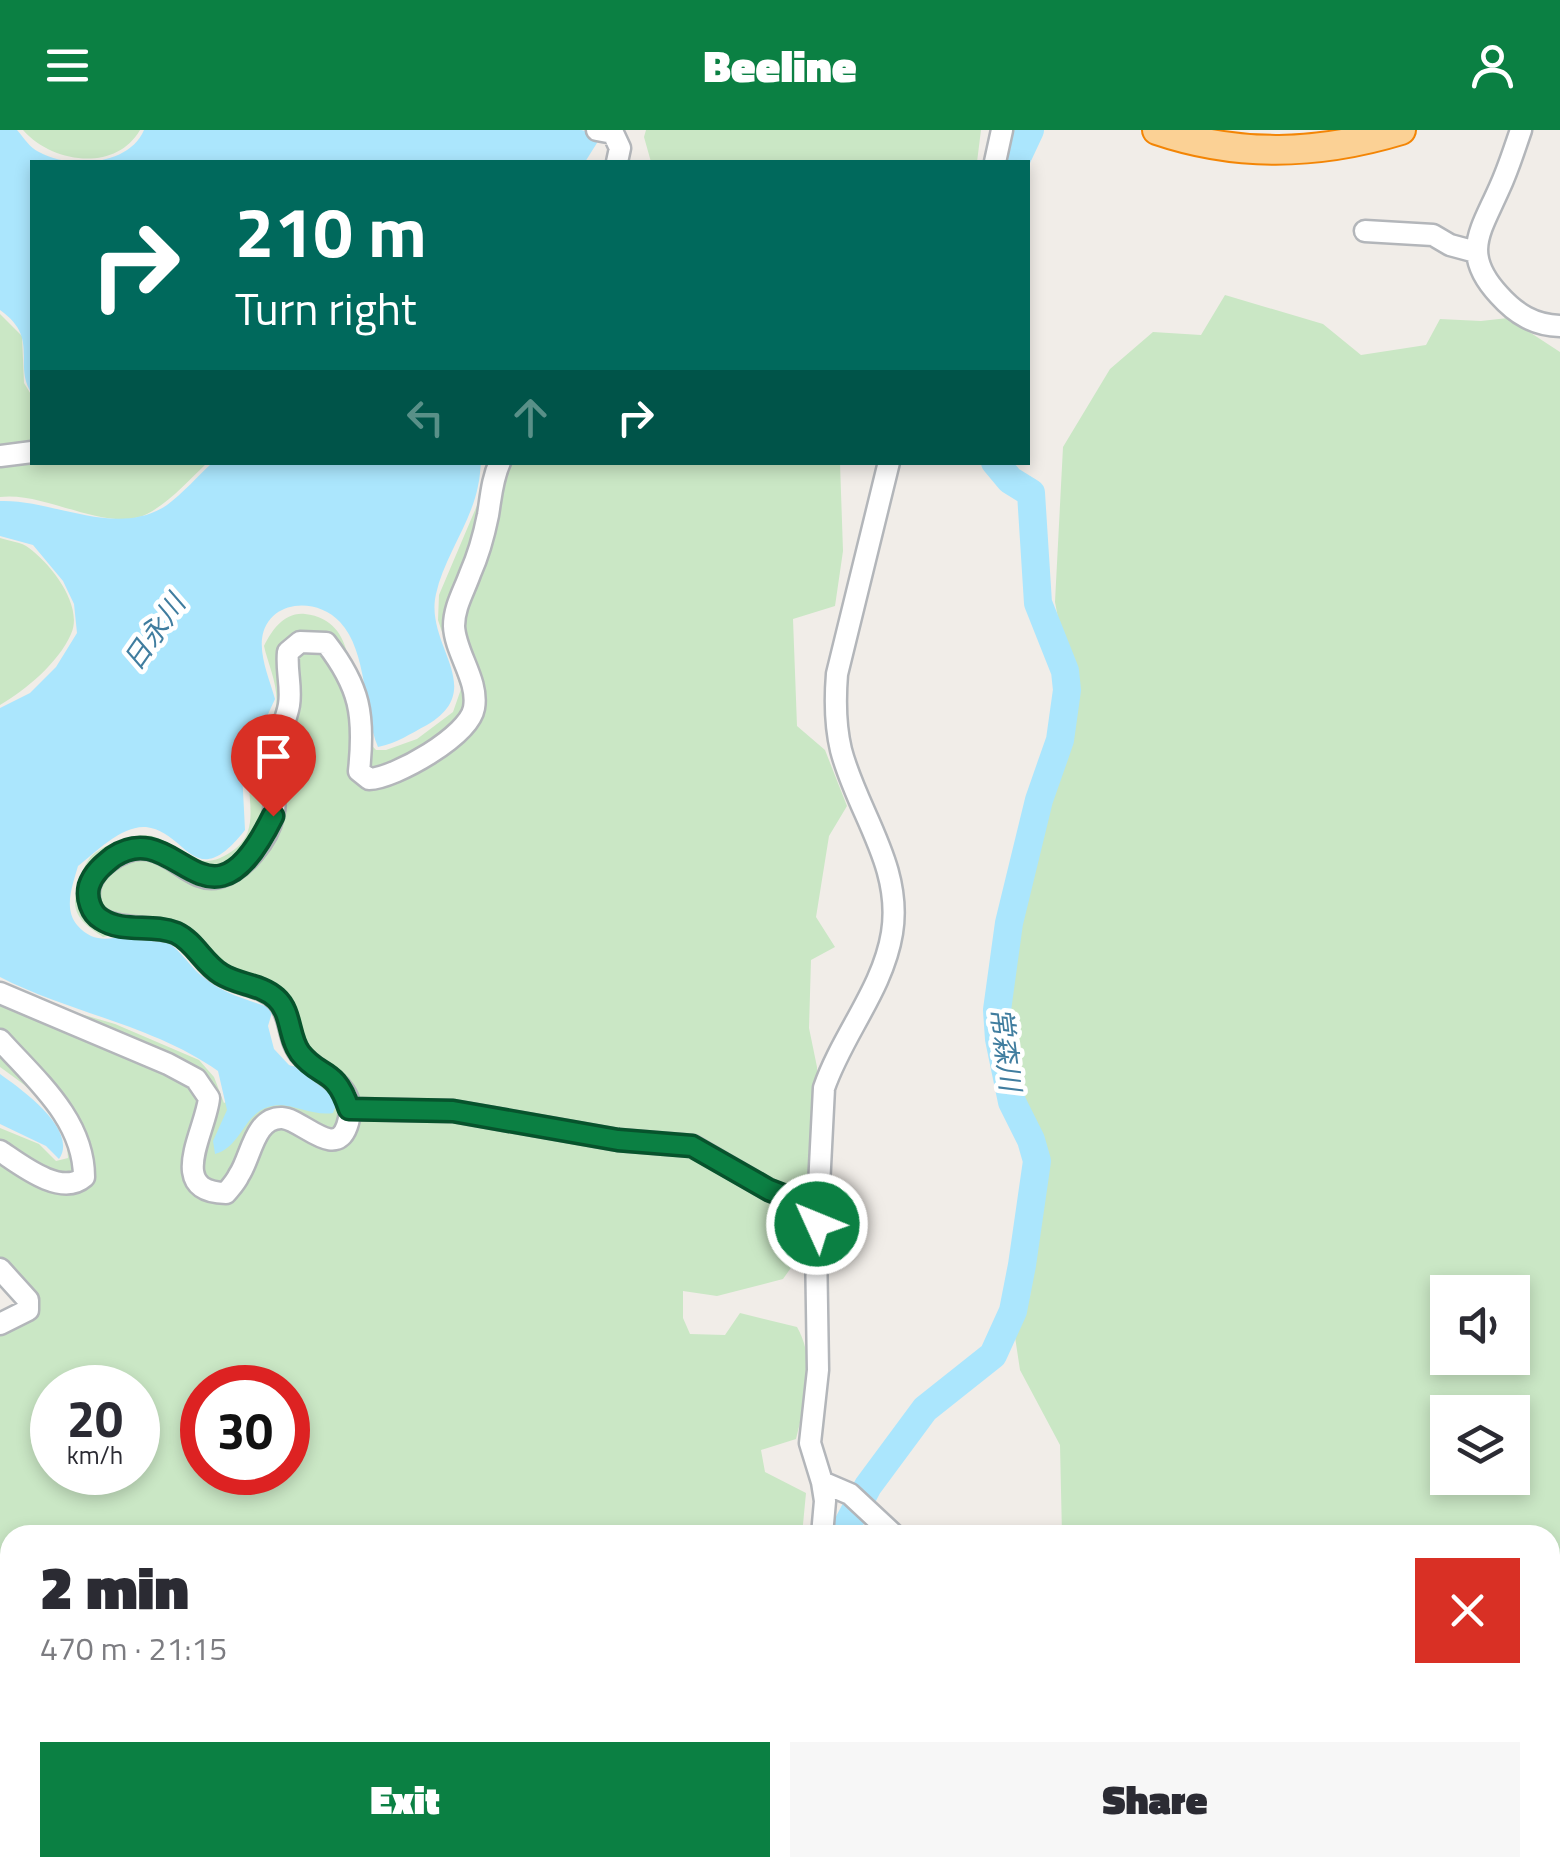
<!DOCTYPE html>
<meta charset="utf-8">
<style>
:root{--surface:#fff;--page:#f7f7f7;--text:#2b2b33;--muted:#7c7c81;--accent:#0b8043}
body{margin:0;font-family:"Titillium Web","Noto Sans JP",sans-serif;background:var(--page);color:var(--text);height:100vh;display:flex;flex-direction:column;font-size:38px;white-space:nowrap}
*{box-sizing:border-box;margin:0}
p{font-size:32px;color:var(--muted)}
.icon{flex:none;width:55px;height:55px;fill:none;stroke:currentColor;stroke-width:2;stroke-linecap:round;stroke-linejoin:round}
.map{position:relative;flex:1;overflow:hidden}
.drawer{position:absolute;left:0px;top:1395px;width:1560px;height:352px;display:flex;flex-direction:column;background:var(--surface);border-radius:30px 30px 0 0;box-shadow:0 5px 15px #0003}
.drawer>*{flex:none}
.top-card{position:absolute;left:30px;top:30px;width:1000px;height:305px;border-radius:0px;box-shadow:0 5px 15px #0003;background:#00695c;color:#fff;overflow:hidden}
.buttons{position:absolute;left:1430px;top:1145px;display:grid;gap:20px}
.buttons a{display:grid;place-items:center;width:100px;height:100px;border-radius:0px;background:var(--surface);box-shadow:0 5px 15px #0003;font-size:50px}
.speed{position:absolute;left:30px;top:1235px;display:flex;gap:20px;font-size:50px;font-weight:700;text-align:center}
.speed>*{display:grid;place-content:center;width:130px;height:130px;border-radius:50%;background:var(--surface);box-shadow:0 5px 15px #0003;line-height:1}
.speed small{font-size:25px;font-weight:400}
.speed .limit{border:15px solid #d22;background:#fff;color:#111}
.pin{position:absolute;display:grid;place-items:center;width:85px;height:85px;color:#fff;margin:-102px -42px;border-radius:50% 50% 50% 0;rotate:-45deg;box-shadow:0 0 10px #0007}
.pin .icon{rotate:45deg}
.me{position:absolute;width:110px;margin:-55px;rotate:314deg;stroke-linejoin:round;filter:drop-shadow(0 0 8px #0008)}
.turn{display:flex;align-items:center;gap:35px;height:210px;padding:0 40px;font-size:45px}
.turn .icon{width:130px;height:130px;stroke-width:2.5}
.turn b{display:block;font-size:70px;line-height:85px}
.lanes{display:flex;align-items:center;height:95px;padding:0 40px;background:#0003;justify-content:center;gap:50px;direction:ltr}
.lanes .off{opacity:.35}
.round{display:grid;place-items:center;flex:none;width:105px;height:105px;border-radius:0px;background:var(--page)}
.head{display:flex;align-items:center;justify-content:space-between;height:170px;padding:0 40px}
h1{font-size:60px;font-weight:800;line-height:75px}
.action{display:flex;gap:20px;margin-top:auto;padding:20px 40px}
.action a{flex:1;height:115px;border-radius:0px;background:var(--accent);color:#fff;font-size:40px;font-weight:800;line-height:115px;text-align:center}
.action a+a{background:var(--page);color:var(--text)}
header{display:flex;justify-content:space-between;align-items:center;height:130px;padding:0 40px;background:var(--accent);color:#fff;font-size:45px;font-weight:800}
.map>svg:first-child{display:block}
</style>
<header><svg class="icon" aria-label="menu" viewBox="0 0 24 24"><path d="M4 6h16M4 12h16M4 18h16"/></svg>Beeline<svg class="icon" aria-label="person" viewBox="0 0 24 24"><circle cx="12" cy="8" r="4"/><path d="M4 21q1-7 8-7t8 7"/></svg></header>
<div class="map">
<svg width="1560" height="1746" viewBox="0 0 1560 1746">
<rect width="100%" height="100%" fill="#f1ede8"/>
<!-- green -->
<path fill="#cae7c5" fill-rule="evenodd" d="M23,0h117c-25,43 -88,33 -117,0z
M646,0h335l-4,32h-326l-7,-25z
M1225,165l98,29 38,31 65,-10 14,-26 41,2 27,-3 52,34v1524h-648l5,-8h633v-333h-488l-2,-90 -40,-75 -5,-33 15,-41 14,-134 -5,-24 -17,-36 -12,-51 1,-70 20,-114 38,-123 4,-45 -18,-97 8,-155 47,-78 43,-37 48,3zM1512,1162v66h-64v-66zM1512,1282v66h-64v-66z
M0,184l22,22 2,47 8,13v66l175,1c-18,17 -37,39 -60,51 -39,20 -102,-23 -147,-17z
M495,333h345l3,88 -8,55 -42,13 4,107 28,24 22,56 -18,30 -13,81 19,30 -24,13 -2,68 8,39 1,30 -7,89 -18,21 13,6 -1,35 -22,31 -66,17 -34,-5v27l7,16 35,1 15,-22 57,14c20,35 8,75 -1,112l-35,11 4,22 41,21 -4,42h-792v333h724l-2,8h-732v-563l17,-9 -7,-16 -10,-9v-151l39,16 17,17 12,-3c-1,-45 -35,-67 -68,-91v-80l33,13 82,24 84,36 15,17 10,26 74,-39c-19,-18 -23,-32 -22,-58l-112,-71 -32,-5 -29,7c-13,-9 -27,-17 -28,-34 0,-13 6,-33 14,-44 9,-13 47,-27 63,-23 31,8 44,43 83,13 28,-22 8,-57 16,-87 6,-19 21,-36 25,-56 3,-19 -8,-42 -12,-60 8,-16 20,-34 41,-32 55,6 43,72 52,111 2,10 12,17 19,25h10l31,-11 36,-27 8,-23 -23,-69 1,-25zM52,1258h86v84h-86zM202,1258h86v84h-86z
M0,408c9,3 22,4 29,10 22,16 55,58 42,86 -12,28 -45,56 -71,71z"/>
<!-- water -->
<path fill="#abe6fd" d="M0,0h17c7,8 13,18 22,22 30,17 90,14 105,-22h437l21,5 -17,27h-553v232c-20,-30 9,-55 -32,-84z
M212,333h269c-1,7 -1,15 -3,23 -7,37 -34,71 -42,108 -12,52 53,94 -9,131 -17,9 -30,18 -49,22 -15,-36 -10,-95 -38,-125 -24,-26 -73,-22 -78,17 -2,19 8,42 13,60l-33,72 3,59c-51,65 -57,2 -99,-3 -24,-2 -50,25 -68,39 -5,18 -15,42 -1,59 22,25 43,8 65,9 33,2 41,27 61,43 20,17 46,23 70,32l-5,17 6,23 15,16 23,7 26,28 -5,13c-22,4 -44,-13 -65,-6 -25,8 -27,40 -53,47l-2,-13 14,-31 -9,-39c-65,-46 -148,-58 -218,-94v-269l30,-15 26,-26 21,-34 -3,-29 -11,-23 -30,-36 -33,-9v-35c54,-2 116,38 167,4 16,-12 31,-29 45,-42z
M0,944c21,15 79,56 59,85l-13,-13 -46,-22z"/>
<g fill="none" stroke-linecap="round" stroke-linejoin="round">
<!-- river -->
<path stroke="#abe6fd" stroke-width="28" d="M1015,32l15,-32
M842,1405l26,-49 57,-77 68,-54 20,-44 9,-46 15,-104 -6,-21 -19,-38 -13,-63 -2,-29 12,-87 30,-123 21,-60 7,-50 -2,-19 -27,-68 -7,-110 -21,-13 -15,-18
M754,1738l2,8"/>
<!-- minor casing -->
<g stroke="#b3b6ba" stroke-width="25">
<path id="minor" d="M597,0l16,3 7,15 -3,14
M1521,0c-7,20 -13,40 -22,59 -19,43 -38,65 0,106 17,19 35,30 61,31
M995,32l7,-32
M1365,101l68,4 17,10 26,7
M0,326l32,-4
M0,863l168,71 28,15 13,19c-3,33 -44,94 17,95 4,-5 10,-11 13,-18 12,-17 15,-58 43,-57 20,1 53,42 65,8 14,-41 -27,-50 -45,-70 -15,-16 -10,-39 -24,-55 -15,-17 -42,-15 -61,-29 -16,-12 -23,-32 -44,-40 -27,-9 -88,5 -84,-41 1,-12 10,-23 20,-30 54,-38 74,26 110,16 24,-6 49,-38 54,-61 5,-19 -3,-41 0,-61 3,-17 13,-32 16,-50 3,-18 -3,-34 -1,-53l12,-10 26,1c34,44 39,72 33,128l10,8c26,-1 100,-43 105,-71 5,-28 -19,-55 -20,-82 0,-19 10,-35 16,-52 8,-18 14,-39 18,-59 3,-18 4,-36 12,-53
M0,910c36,40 84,80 84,137 -23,20 -63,-12 -84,-26
M349,979l104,2 165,29 75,6 76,44 21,9 27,4
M0,1139l28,31v10l-28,14
M822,1352l28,12 44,41
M822,1405l3,-34 -3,-19 -12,-39 8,-73 -2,-125 8,-157c18,-53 59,-99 68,-155 11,-67 -35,-121 -51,-183 -6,-25 -6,-51 -4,-76l52,-212
M710,1746l3,-8"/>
</g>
<!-- highway casing -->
<g stroke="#f38505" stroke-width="32">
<path id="highway" d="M1157,0c82,28 162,25 244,0"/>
</g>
<!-- minor -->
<use href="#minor" stroke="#fff" stroke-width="20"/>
<!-- highway -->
<use href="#highway" stroke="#fbd195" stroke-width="28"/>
</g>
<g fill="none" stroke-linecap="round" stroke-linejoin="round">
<!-- route casing -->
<g stroke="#07532c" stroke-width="25">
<path id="route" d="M273,686c-66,134 -95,-3 -160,41 -10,8 -20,16 -24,29 -3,12 2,27 12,33 22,15 51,4 75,14 19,9 27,30 45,41 17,11 40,10 55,24 16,14 12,39 24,55 20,26 35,13 49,56l104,2 165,29 74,6 77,44 21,8 28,5 -1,21"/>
</g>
<!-- route -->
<use href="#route" stroke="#0b8043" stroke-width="18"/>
</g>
<g text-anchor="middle" stroke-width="9" stroke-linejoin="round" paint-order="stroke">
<!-- water labels -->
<g font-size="28" font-style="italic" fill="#407d9f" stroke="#fff">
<text transform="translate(154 502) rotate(-55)" y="10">日永川</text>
<text transform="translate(1006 919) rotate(83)" y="10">常森川</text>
</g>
</g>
</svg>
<div class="buttons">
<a><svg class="icon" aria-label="sound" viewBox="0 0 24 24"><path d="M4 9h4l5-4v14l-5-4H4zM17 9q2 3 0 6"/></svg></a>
<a><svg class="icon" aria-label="layers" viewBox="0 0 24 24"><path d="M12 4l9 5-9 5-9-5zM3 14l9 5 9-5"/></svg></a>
</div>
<div class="speed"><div>20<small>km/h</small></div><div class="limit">30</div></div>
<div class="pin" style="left:273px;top:686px;background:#d93025"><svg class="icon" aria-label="arrive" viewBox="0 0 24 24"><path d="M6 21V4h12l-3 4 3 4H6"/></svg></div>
<svg class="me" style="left:817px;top:1094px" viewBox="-20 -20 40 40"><circle r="17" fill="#0b8043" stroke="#fff" stroke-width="3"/><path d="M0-11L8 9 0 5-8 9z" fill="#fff"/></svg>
<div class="top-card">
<div class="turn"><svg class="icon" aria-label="right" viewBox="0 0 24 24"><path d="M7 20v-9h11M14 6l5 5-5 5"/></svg><div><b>210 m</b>Turn right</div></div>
<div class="lanes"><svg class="icon off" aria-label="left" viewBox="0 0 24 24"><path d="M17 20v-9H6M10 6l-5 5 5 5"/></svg><svg class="icon off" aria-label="ahead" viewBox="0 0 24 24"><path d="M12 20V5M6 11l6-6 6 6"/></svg><svg class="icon" aria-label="right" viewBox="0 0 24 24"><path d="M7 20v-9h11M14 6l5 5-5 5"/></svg></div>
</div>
<section class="drawer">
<div class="head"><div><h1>2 min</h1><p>470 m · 21:15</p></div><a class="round" style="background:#d93025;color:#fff"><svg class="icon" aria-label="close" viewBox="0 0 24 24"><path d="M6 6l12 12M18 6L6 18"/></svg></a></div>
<div class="action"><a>Exit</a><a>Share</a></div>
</section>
</div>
